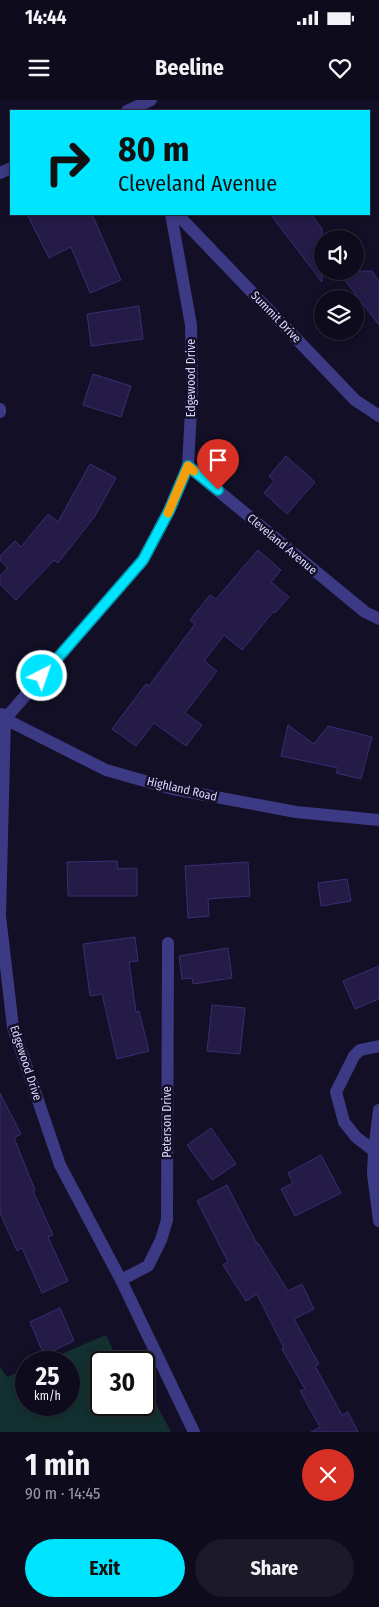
<!DOCTYPE html>
<meta charset="utf-8">
<style>
:root{--surface:#0e0b1c;--page:#1c1929;--text:#f1f3f6;--muted:#9b9ba3;--line:#2e2b3b;--accent:#00e5ff}
body{margin:0;font-family:"Fira Sans Condensed",sans-serif;background:var(--page);color:var(--text);height:100vh;display:flex;flex-direction:column;font-size:19px;white-space:nowrap}
*{box-sizing:border-box;margin:0}
p{font-size:16px;color:var(--muted)}
.icon{flex:none;width:28px;height:28px;fill:none;stroke:currentColor;stroke-width:2;stroke-linecap:round;stroke-linejoin:round}
.map{position:relative;height:1332px;overflow:hidden}
.side{display:flex;flex-direction:column;background:var(--surface);flex:1}
.side>*{flex:none}
.hud{position:absolute;left:10px;top:10px;width:360px;height:105px;border-radius:0px;box-shadow:0 2px 8px #0003,0 0 0 1px var(--line);background:#00e5ff;color:#111;overflow:hidden}
.controls{position:absolute;left:314px;top:130px;display:grid;gap:10px}
.controls a{display:grid;place-items:center;width:50px;height:50px;border-radius:50%;background:var(--surface);box-shadow:0 2px 8px #0003,0 0 0 1px var(--line);font-size:25px}
.speed{position:absolute;left:15px;top:1251px;display:flex;gap:10px;font-size:25px;font-weight:700;text-align:center}
.speed>*{display:grid;place-content:center;width:65px;height:65px;border-radius:50%;background:var(--surface);box-shadow:0 2px 8px #0003,0 0 0 1px var(--line);line-height:1}
.speed small{font-size:12px;font-weight:400}
.speed .limit{border:2px solid #111;border-radius:8px;background:#fff;color:#111}
.pin{position:absolute;display:grid;place-items:center;width:42px;height:42px;color:#fff;margin:-51px -21px;border-radius:50% 50% 50% 0;rotate:-45deg;box-shadow:0 0 5px #0007}
.pin .icon{rotate:45deg}
.me{position:absolute;width:55px;margin:-28px;rotate:41deg;stroke-linejoin:round;filter:drop-shadow(0 0 4px #0008)}
.turn{display:flex;align-items:center;gap:18px;height:105px;padding:0 25px;font-size:22px}
.turn .icon{width:65px;height:65px;stroke-width:2.5}
.turn b{display:block;font-size:35px;line-height:42px}
.round{display:grid;place-items:center;flex:none;width:52px;height:52px;border-radius:26px;background:var(--page)}
.summary{display:flex;align-items:center;justify-content:space-between;height:85px;padding:0 25px}
h1{font-size:30px;font-weight:700;line-height:38px}
.primary-button{display:flex;gap:10px;margin-top:auto;padding:10px 25px}
.primary-button a{flex:1;height:58px;border-radius:30px;background:var(--accent);color:#111;font-size:20px;font-weight:700;line-height:58px;text-align:center}
.primary-button a+a{background:var(--page);color:var(--text)}
.status{display:flex;justify-content:space-between;align-items:center;height:35px;padding:0 25px;background:var(--surface);direction:ltr}
.status svg{height:14px;fill:currentColor}
header{display:flex;justify-content:space-between;align-items:center;height:65px;padding:0 25px;background:var(--surface);font-size:22px;font-weight:700}
.map>svg:first-child{display:block}
</style>
<div class="status"><b>14:44</b><svg viewBox="0 0 49 12"><path d="M0 12V9h3v3zM5 12V6h3v6zM10 12V3h3v9zM15 12V0h3v12zM26 1h20v11H26zM47 4h2v5h-2z"/></svg></div>
<header><svg class="icon" aria-label="menu" viewBox="0 0 24 24"><path d="M4 6h16M4 12h16M4 18h16"/></svg>Beeline<svg class="icon" aria-label="heart" viewBox="0 0 24 24"><path d="M12 20l-8-8c-3-5 5-10 8-4 3-6 11-1 8 4z"/></svg></header>
<div class="map">
<svg width="379" height="1332" viewBox="0 0 379 1332">
<rect width="100%" height="100%" fill="#130f26"/>
<!-- green -->
<path fill="#12302f" d="M106,1235l11,23 13,-4 4,8h-33v43h43v-24l27,51h-171v-65l7,10 19,-8v36h43v-43h-27z"/>
<!-- building -->
<path fill="#241b47" stroke="#3b2d73" d="M27,114h65l29,66 -31,13 -19,-46 -22,11z
M270,114h41l11,15v53z
M338,171h34l7,10v44z
M139,206l4,33 -52,7 -4,-32z
M93,274l38,12 -10,31 -38,-12z
M286,356l29,26 -28,32 -23,-21 10,-12 -5,-5z
M90,364l26,14 -21,38 -37,47 -4,-3 -38,40 -16,-16v-8l8,-8 -8,-8v-4l15,-15 6,6 27,-33 10,8z
M258,450l23,20 -10,12 18,15 -14,16 -2,-1 -31,38 -18,-15 -20,26 13,10 -32,42 17,12 -16,21 -32,-23 -18,23 -24,-17 34,-45 3,2 46,-62 -5,-4 20,-25 6,4z
M288,625l26,19 14,-18 44,11 -11,42 -25,-6 2,-5 -57,-12z
M117,761l1,8 19,-1v28h-69l-1,-34z
M248,762l2,34 -42,3 1,17 -21,2 -3,-52z
M347,779l4,22 -30,5 -3,-23z
M135,837l3,24 -9,1 7,50 3,-1 10,40 -32,8 -15,-65 -12,2 -7,-52z
M228,848l4,30 -39,6 -1,-6 -10,1 -3,-23z
M379,866v33l-24,10 -12,-28z
M212,905l33,3 -5,46 -33,-3z
M0,993l21,41 -7,4 21,52 -2,1 20,44 -5,2 20,44 -26,12 -20,-45 -5,3 -17,-38z
M211,1028l25,36 -24,16 -25,-35z
M321,1055l20,38 -46,23 -14,-27 12,-6 -5,-10z
M227,1085l30,59 1,-1 30,48 14,-7 12,25 -20,10 25,45 -4,2 27,49 6,-3 10,20h-47l9,-5 -20,-36 5,-2 -23,-40 2,-1 -27,-54 -11,7 -23,-36 5,-3 -31,-61z
M60,1208l14,33 -30,14 -14,-33z"/>
<g fill="none" stroke-linecap="round" stroke-linejoin="round">
<!-- service -->
<path stroke="#3d3a85" stroke-width="12" d="M0,309v3"/>
<!-- minor -->
<path stroke="#3d3a85" stroke-width="12" d="M127,11l24,-11
M0,73l11,-5
M171,114l20,111 1,67 -4,74 -19,45 -26,49 -138,159 -5,197 13,111 47,138 61,115 73,152
M177,114l178,186 24,16
M188,366l177,146 14,7
M2,614l3,5 101,51 67,19 123,23 83,8
M379,946l-19,4 -6,6 -18,36 8,30 12,15 18,14 -1,23 6,47
M374,1051l5,-41
M121,1180l27,-14 13,-26 6,-20 1,-277"/>
</g>
<g fill="none" stroke-linecap="round" stroke-linejoin="round">
<!-- route casing -->
<g stroke="#0095a6" stroke-width="12">
<path id="route" d="M42,576l101,-116 26,-49 19,-45 30,24"/>
</g>
<!-- route -->
<use href="#route" stroke="#00e5ff" stroke-width="9"/>
<!-- slow -->
<path stroke="#f59e0b" stroke-width="9" d="M168,413l20,-47 6,5"/>
</g>
<g text-anchor="middle" stroke-width="5" stroke-linejoin="round" paint-order="stroke">
<!-- street labels -->
<g font-size="12" fill="#d9d4ff" stroke="#130f26">
<text transform="translate(276 217) rotate(46)" y="4">Summit Drive</text>
<text transform="translate(191 278) rotate(-90)" y="4">Edgewood Drive</text>
<text transform="translate(282 444) rotate(40)" y="4">Cleveland Avenue</text>
<text transform="translate(182 689) rotate(13)" y="4">Highland Road</text>
<text transform="translate(26 963) rotate(72)" y="4">Edgewood Drive</text>
<text transform="translate(167 1022) rotate(-90)" y="4">Peterson Drive</text>
</g>
</g>
</svg>
<div class="controls">
<a><svg class="icon" aria-label="sound" viewBox="0 0 24 24"><path d="M4 9h4l5-4v14l-5-4H4zM17 9q2 3 0 6"/></svg></a>
<a><svg class="icon" aria-label="layers" viewBox="0 0 24 24"><path d="M12 4l9 5-9 5-9-5zM3 14l9 5 9-5"/></svg></a>
</div>
<div class="speed"><div>25<small>km/h</small></div><div class="limit">30</div></div>
<div class="pin" style="left:218px;top:390px;background:#d93025"><svg class="icon" aria-label="arrive" viewBox="0 0 24 24"><path d="M6 21V4h12l-3 4 3 4H6"/></svg></div>
<svg class="me" style="left:42px;top:576px" viewBox="-20 -20 40 40"><circle r="17" fill="#00e5ff" stroke="#fff" stroke-width="3"/><path d="M0-11L8 9 0 5-8 9z" fill="#fff"/></svg>
<div class="hud">
<div class="turn"><svg class="icon" aria-label="right" viewBox="0 0 24 24"><path d="M7 20v-9h11M14 6l5 5-5 5"/></svg><div><b>80 m</b>Cleveland Avenue</div></div>
</div>
</div>
<section class="side">
<div class="summary"><div><h1>1 min</h1><p>90 m · 14:45</p></div><a class="round" style="background:#d93025;color:#fff"><svg class="icon" aria-label="close" viewBox="0 0 24 24"><path d="M6 6l12 12M18 6L6 18"/></svg></a></div>
<div class="primary-button"><a>Exit</a><a>Share</a></div>
</section>
